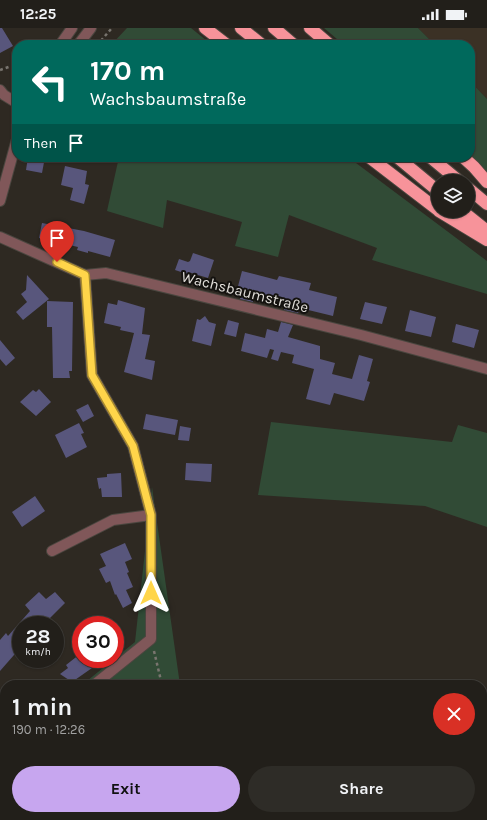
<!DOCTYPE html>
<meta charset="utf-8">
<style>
:root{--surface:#221f1a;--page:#2e2c27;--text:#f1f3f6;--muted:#a2a2a2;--line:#3f3d39;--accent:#c7a6ef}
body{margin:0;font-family:Karla,sans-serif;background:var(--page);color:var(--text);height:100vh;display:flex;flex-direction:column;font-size:15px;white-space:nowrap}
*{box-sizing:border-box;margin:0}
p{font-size:13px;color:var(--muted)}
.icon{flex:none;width:22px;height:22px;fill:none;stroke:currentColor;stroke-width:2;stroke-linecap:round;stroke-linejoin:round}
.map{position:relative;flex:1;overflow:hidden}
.sheet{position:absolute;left:0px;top:652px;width:487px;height:140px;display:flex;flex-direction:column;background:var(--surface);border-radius:16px 16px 0 0;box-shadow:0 1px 3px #0004,0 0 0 1px var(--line)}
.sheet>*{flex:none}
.top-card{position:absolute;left:12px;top:12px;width:463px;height:122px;border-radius:16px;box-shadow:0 1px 3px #0004,0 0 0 1px var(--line);background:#00695c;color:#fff;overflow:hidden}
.controls{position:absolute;left:431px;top:146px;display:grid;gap:8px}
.controls a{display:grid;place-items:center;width:44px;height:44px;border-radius:50%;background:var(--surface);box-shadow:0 1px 3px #0004,0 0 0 1px var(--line);font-size:20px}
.speed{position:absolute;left:12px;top:588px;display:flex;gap:8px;font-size:20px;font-weight:700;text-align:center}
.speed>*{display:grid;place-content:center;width:52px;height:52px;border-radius:50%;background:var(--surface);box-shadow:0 1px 3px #0004,0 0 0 1px var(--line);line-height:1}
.speed small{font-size:10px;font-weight:400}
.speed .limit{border:6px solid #d22;background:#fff;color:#111}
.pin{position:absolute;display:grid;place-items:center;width:34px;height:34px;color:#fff;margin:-41px -17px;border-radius:50% 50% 50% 0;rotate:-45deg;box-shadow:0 0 4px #0007}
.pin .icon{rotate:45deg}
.me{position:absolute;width:44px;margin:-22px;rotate:0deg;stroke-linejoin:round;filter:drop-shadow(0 0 3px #0008)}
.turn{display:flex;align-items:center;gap:14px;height:84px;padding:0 12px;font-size:18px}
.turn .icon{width:52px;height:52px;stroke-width:2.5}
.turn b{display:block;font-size:28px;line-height:34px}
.then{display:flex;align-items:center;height:38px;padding:0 12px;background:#0003;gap:8px;font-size:15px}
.round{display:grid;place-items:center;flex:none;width:42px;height:42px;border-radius:21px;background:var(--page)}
.overview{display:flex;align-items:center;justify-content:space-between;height:68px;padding:0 12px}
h1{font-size:24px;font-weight:700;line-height:30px}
.button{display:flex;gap:8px;margin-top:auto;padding:8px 12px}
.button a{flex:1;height:46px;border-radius:24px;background:var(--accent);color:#111;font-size:16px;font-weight:700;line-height:46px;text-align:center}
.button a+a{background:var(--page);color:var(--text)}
.status{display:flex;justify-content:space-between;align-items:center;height:28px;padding:0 20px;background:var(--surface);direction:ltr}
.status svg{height:11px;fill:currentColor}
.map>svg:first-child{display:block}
</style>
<div class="status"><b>12:25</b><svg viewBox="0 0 49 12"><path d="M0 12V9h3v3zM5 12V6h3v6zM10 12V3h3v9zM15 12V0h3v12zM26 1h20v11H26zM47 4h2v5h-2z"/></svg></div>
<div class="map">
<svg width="487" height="792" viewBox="0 0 487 792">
<rect width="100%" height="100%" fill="#2e2922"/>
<!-- built -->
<path fill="#3b3125" d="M418,0h69v71l-17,-18v-36h-35z"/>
<!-- green -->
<path fill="#314b36" d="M127,0h64l21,17h-101z
M324,0h94l17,17h-91z
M470,53l17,18v74l-17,-17z
M119,129h229l139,104v33l-115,-34 5,-12 -88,-33 -11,42 -43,-11 7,-24 -75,-22 -4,28 -56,-17z
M271,394l181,20 6,-17 29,8v94l-62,-21 -167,-11z
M152,459l28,198h-98l53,-43z
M5,666v121h180l-1,5h-184v-119z"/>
<!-- building -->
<path fill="#58567c" d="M0,0h2l11,18 -13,7z
M28,129h17l-3,16 -16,-3z
M65,138l22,5 -2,13 4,1 -5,19 -14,-4 3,-12 -12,-3z
M42,195l42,8 31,9 -5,17 -22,-6v2l-11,-3 1,-3 -39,-9z
M193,225l21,7 -6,18 -20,-6 -1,2 -12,-4 4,-11 9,3 2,-1z
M242,243l35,9 2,-4 32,7 -2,7 28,7 -4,19 -33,-8 -2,5 -14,-3 2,-7 -26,-6v3l-7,-2v4l-13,-3 1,-4 -5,-1z
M27,247l22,24 -26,21 -7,-8 11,-10 -6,-8 5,-4z
M118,272l27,8 -3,26 8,1 -5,24 10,2 -3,19 -28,-8 10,-39 -14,-3 1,-3 -17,-4 4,-20 9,2z
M47,273l26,1 -1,69h-3l1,7h-17l-1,-51h-5z
M365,274l22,5 -5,17 -22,-5z
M410,282l26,7 -5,20 -26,-6z
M205,288l4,6 7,2 -5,22 -19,-5 5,-22 3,1z
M228,292l11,3 -3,14 -12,-3z
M281,294l12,3 -5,12 32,9v13l15,4 -3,11 20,5 7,-24 14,4 -6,22 3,1 -6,19 -30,-8 -4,12 -24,-6 8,-30 -22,-6 2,-8 -13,-3 -3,9 -7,-2 3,-9 -4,-1 -3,9 -26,-7 4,-18 20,5 2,-9 11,3z
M456,296l23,6 -5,18 -22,-6z
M0,312l15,18 -9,8 -6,-7z
M39,361l12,13 -15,14 -16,-14 13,-12 3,2z
M88,376l6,12 -11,6 -7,-12z
M146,386l32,6 -3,15 -32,-6z
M79,395l5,10 -3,1 6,13 -21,11 -11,-23z
M180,398l11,2 -2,13 -11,-1z
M186,435l26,1 -1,18 -26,-2z
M121,445l1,24h-20l-1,-9 -2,1 -2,-11 10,-1v-3z
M35,468l10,15 -23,16 -10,-15z
M125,515l7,16 -7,3 4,10 -2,1 6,14 -7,3 6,13 -9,5 -7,-14 -1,1 -5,-14 -4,2 -7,-14 7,-3 -6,-12z
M39,564l7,7 9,-7 10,11 -22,22h-22v22l-21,24v-31l6,-7 2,3 22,-25 -5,-6z
M80,626l1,5h3l8,9 -20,14 -12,-8 8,-6 -2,-3z"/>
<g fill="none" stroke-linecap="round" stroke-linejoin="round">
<!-- minor casing -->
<g stroke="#4a463f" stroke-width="12">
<path id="minor" d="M60,17l12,-17
M78,17l13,-17
M0,62l4,5 13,8
M0,173l17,-62
M0,209l85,38 21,-2 255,62 126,34
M85,247l7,100 41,71 18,69v124l-57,46
M52,523l61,-31 38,-5"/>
</g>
<!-- highway casing -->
<g stroke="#4a463f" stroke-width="14">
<path id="highway" d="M205,0l22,17
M241,0l21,17
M274,0l20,17
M310,0l20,17
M369,129l69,53
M397,129l41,34
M430,129l29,24
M463,129l11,10 13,15
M468,160l19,16
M439,183l48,29
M462,183l25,20"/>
</g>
<!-- path -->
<path stroke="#79756f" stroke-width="2.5" stroke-dasharray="3 3" stroke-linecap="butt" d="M97,17l15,-17
M0,42l17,-6
M154,623l8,34
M234,787l11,5"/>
<!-- minor -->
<use href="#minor" stroke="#805759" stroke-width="10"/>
<!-- highway -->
<use href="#highway" stroke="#f7939a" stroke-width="12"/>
</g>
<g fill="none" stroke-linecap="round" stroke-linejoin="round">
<!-- route casing -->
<g stroke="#a68a30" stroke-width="10">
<path id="route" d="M57,234l28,13 7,100 41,71 18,69v78"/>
</g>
<!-- route -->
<use href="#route" stroke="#ffd54a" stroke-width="7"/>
</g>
<g text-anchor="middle" stroke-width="4" stroke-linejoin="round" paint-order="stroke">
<!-- street labels -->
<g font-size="15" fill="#e0ddd8" stroke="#14120f">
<text transform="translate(245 264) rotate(14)" y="5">Wachsbaumstraße</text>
</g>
</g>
</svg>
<div class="controls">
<a><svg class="icon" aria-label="layers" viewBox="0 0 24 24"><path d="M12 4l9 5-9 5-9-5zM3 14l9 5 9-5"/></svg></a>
</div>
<div class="speed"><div>28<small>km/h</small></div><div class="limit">30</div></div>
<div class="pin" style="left:57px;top:234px;background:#d93025"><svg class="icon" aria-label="arrive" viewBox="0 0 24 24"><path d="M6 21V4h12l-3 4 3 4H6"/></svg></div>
<svg class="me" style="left:151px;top:565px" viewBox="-20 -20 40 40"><path d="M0-17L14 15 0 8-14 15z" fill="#ffd54a" stroke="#fff" stroke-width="4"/></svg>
<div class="top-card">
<div class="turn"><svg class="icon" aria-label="left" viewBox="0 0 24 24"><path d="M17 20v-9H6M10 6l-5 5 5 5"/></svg><div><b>170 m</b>Wachsbaumstraße</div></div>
<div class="then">Then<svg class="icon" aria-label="arrive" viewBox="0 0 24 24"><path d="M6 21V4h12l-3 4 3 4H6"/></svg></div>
</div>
<section class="sheet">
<div class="overview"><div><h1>1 min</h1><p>190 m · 12:26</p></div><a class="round" style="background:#d93025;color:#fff"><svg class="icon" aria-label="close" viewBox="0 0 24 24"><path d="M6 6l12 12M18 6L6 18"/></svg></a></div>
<div class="button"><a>Exit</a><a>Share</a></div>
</section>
</div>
